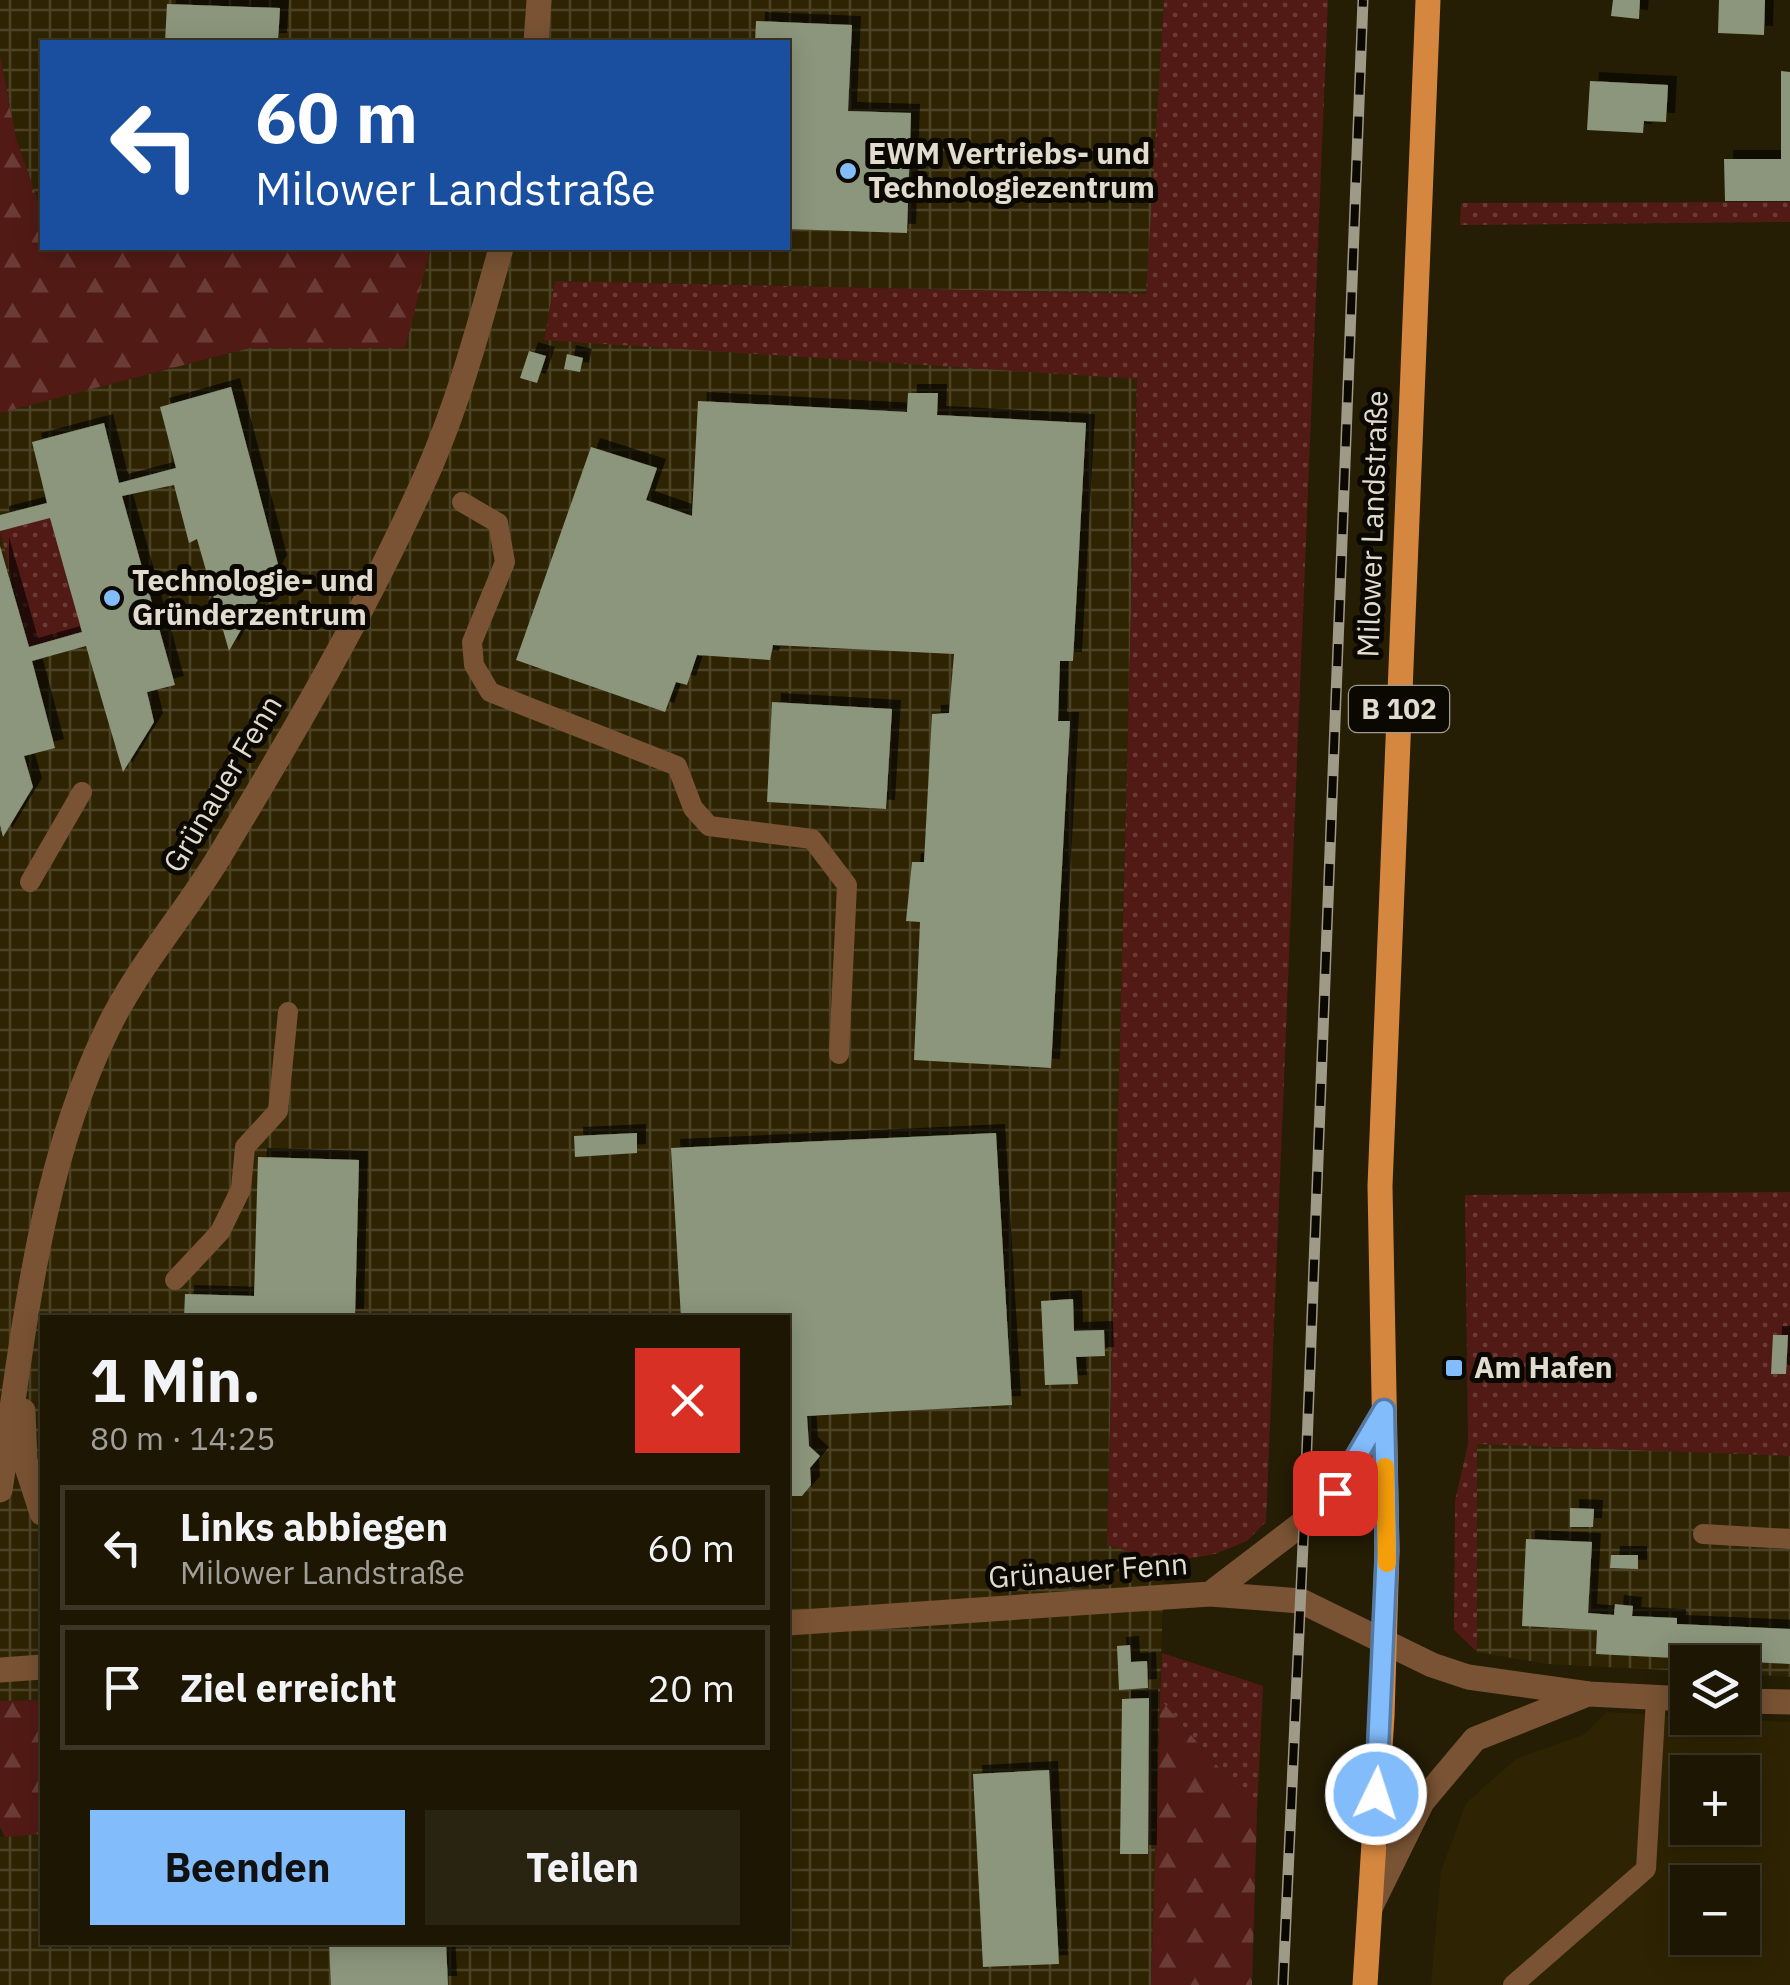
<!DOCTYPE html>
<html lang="de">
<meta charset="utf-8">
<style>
:root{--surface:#1c1603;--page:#292312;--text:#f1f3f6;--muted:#a09f9a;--line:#3a3525;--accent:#83bcfb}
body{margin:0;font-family:"IBM Plex Sans",sans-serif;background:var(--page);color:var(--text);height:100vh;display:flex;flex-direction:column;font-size:38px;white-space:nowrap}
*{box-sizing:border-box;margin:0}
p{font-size:32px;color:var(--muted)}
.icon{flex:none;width:55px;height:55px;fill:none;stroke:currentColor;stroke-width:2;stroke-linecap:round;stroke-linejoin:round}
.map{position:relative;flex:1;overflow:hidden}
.panel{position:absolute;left:40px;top:1315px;width:750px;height:630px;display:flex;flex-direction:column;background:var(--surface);border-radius:0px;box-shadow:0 5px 25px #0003,0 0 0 2px var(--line)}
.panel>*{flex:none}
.guide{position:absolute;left:40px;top:40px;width:750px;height:210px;border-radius:0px;box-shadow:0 5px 25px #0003,0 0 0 2px var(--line);background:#1a4fa0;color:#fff;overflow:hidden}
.controls{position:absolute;left:1670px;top:1645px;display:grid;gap:20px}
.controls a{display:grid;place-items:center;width:90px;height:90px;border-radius:0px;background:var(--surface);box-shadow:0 5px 25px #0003,0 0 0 2px var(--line);font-size:50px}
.pin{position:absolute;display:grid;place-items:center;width:85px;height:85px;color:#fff;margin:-42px;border-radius:20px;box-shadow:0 5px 15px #0006}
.me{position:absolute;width:110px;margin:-55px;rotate:4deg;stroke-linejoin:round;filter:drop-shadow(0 0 8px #0008)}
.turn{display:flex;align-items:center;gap:35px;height:210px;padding:0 50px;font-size:45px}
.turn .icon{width:130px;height:130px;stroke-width:2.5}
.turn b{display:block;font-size:70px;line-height:85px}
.round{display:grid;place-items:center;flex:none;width:105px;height:105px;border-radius:0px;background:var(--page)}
.head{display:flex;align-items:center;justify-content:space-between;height:170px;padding:0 50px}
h1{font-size:60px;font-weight:800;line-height:75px}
.action{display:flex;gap:20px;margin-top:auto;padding:20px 50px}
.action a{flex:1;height:115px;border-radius:0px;background:var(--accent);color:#111;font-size:40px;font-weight:800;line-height:115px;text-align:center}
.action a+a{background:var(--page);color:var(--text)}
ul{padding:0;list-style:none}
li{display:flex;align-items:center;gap:30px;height:125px;margin:0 20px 15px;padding:0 30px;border:5px solid var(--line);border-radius:0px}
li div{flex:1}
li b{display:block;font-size:38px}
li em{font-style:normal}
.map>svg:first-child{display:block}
</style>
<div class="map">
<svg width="1790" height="1985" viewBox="0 0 1790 1985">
<defs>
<pattern id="industrial-grid" width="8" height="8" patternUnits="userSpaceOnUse" patternTransform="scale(2.5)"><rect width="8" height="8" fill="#2e2403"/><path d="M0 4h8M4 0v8" fill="none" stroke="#4c4327"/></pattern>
<pattern id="green-dots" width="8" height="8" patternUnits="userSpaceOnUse" patternTransform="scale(2.5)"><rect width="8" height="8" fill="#521a15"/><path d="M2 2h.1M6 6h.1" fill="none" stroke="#6b3b36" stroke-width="1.8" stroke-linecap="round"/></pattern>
<pattern id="forest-firs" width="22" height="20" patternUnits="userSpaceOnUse" patternTransform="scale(2.5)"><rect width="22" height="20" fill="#521a15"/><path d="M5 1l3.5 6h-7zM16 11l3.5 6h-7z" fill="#6b3b36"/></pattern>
<filter id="shadow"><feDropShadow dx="9" dy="-9" stdDeviation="0" flood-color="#0009"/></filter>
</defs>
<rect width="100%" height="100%" fill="#251d04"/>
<!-- built -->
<path fill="#2e2403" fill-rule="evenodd" d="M1606,1712l184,10v263h-359l10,-114 25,-68 50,-44 69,-25zM1688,1772h54v56h-54zM1688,1882h54v56h-54z"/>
<!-- industrial -->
<path fill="url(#industrial-grid)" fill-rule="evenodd" d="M0,0h1164l-17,294 -592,-13 -11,58 593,39 -30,1166 57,19 -13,422h-1151v-148l41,-4 1,-133 -42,1v-1288l249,-65h156l26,-100h357v-206h-746v171l-26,-75 -16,-83zM42,1318h746v624h-746z
M1477,1444l313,12v221l-47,-3 -1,-12h-54l-1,9 -140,-7 -70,-12z"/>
<!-- green -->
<path fill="url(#green-dots)" d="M1164,0h164l-62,1522 -19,19 -32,13 -51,9 -57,-18 30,-1166 -593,-39 11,-59 591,13z
M1790,202v20l-330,3 1,-22z
M50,518l32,114 -53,15 -29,-116z
M1790,1192v264l-313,-12v208l-23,-22 1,-129 13,-57 -3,-249z
M1162,1653l101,33 -6,126 -97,-113z"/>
<!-- forest -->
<path fill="url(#forest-firs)" d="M0,55l16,83 26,75v35h389l-26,100h-156l-249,65z
M1160,1699l97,113 -5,173h-101z
M42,1700l-1,134 -36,3 -5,-10v-126z"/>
<!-- building -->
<path fill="#8c967b" filter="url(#shadow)" d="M1613,0h27l-1,19 -28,-3z
M1719,0h46l-1,35 -46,-2z
M167,4l113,4 -2,34h-113z
M756,21l96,4 -4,86 63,2 -4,120 -119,-4v-187h-33z
M1781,71l9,1v129h-65l-1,-42h57z
M1590,81l78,4 -2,37 -22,-1 -1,12 -56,-3z
M529,351l17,5 -9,27 -17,-5z
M567,354l16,4 -3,14 -16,-3z
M231,387l47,177 -49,87 -32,-112 -8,4 -15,-58 -52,11 53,189 -28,7 7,30 -31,50 -37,-126 -54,15 23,87 -31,8 9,31 -30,50 -3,-12v-279l29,101 53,-15 -32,-114 -50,13v-16l47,-12 -15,-61 72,-19 15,60 57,-15 -16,-61z
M908,393h30l-1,22 149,8 -13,238h-13l-2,60h12l-19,347 -137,-8 6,-138 -14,-1 6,-59h12l8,-148 17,-1 5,-59 -181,-9 -3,15 -73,-5 -10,30 -11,-3 -11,30 -149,-52 75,-213 66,21 -11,32 46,16 6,-115 209,11z
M772,702l120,7 -6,100 -119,-7z
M637,1133v20l-62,4 -1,-21z
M996,1133l16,272 -205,11 2,30 11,10 -10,12 1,17 -9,11h-14v-178h-107l-10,-170z
M258,1157l101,3 -4,158h-171l1,-24 69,2z
M1073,1299l1,32 30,-1 1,26 -29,1 2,27 -33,1 -4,-84z
M1773,1335h15l-2,39h-15z
M1570,1508l24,1 -1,18h-23z
M1526,1539l66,3 -4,71 26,2 1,-11 18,2 -1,10 45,2v6l113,5v35l-194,-10 1,-24 -75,-4z
M1611,1555h27v14l-28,-1z
M1130,1645l1,17 16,-1 1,27 -29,2 -2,-44z
M1149,1698l-1,156h-28l2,-155z
M1049,1770l10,194 -76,3 -10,-193z
M329,1942h117l2,43h-117z"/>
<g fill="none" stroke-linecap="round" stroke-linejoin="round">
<!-- service -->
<path stroke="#795333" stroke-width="20" d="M462,502l36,21 7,39 -33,80 2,23 16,27 187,74 16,42 16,18 103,13 35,46 -8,169
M30,882l52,-90
M175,1280l45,-48 21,-43 4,-42 33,-36 10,-99
M1703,1534l87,5
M1513,1985l133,-116 10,-171"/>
<!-- minor -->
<path stroke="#795333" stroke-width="25" d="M536,42l3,-42
M23,1411l2,50 17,52
M0,1490c24,-155 38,-319 108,-462 30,-62 76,-113 111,-171 73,-121 145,-244 203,-372 35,-76 57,-158 79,-237
M1210,1594l94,-72 31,-29 49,-83
M788,1623l422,-29 91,7 131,64 36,12 121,17 99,5
M0,1670l42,-3
M1742,1701l48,1
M1371,1906l51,-104 53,-63 113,-45"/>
<!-- primary -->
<path stroke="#d6873f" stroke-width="25" d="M1365,1985l17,-269 5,-166 -7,-364 48,-1186"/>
<!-- rail casing -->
<g stroke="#9f9987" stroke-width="11">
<path id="rail" d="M1283,1985l21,-463 59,-1522"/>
</g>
<!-- rail -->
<use href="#rail" stroke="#0b0802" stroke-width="8" stroke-dasharray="22" stroke-linecap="butt"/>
</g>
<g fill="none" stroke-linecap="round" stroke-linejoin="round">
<!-- route casing -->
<g stroke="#557aa3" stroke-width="25">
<path id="route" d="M1335,1493l49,-83 3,140 -11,244"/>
</g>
<!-- route -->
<use href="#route" stroke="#83bcfb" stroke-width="18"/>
<!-- slow -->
<path stroke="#f59e0b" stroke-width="18" d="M1385,1467l2,96"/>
</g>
<!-- markers -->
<g fill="#83bcfb" stroke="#0b0802" stroke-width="4">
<circle cx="848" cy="171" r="10"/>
<circle cx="112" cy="598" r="10"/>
<rect x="1444" y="1358" width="20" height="20" rx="5"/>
</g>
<g text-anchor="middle" stroke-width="10" stroke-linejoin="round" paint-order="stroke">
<!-- shield labels -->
<rect fill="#0b0802" stroke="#a19c91" stroke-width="2.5" x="1349" y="686" width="100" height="46" rx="8"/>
<g font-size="28" font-weight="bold" fill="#e1dcce">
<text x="1399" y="719">B 102</text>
</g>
<!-- poi labels -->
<g font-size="30" font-weight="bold" fill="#e1dcce" stroke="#0b0802" text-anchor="start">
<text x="868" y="164">EWM Vertriebs- und<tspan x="868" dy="34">Technologiezentrum</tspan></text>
<text x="132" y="591">Technologie- und<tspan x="132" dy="34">Gründerzentrum</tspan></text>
<text x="1474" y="1378">Am Hafen</text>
</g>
<!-- street labels -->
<g font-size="30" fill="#e1dcce" stroke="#0b0802">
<text transform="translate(1373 524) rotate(-88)" y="10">Milower Landstraße</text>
<text transform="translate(223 784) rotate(-59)" y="10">Grünauer Fenn</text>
<text transform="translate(1088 1571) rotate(-4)" y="10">Grünauer Fenn</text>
</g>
</g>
</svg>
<div class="controls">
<a><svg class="icon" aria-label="layers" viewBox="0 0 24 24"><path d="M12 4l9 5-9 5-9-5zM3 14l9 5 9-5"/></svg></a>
<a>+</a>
<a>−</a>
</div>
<div class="pin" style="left:1335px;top:1493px;background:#d93025"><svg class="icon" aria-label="arrive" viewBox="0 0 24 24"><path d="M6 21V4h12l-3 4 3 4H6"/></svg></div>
<svg class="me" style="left:1376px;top:1794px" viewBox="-20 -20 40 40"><circle r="17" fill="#83bcfb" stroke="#fff" stroke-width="3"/><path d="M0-11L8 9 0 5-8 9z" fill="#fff"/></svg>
<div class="guide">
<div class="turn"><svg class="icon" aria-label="left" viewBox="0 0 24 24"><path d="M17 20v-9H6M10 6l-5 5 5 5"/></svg><div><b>60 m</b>Milower Landstraße</div></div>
</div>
<section class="panel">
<div class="head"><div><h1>1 Min.</h1><p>80 m · 14:25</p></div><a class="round" style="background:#d93025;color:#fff"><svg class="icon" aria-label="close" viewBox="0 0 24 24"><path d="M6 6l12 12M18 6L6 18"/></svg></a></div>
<ul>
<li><svg class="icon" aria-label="left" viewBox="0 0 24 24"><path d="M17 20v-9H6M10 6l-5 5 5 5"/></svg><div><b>Links abbiegen</b><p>Milower Landstraße</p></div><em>60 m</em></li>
<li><svg class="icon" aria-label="arrive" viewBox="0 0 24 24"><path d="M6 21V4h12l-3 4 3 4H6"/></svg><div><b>Ziel erreicht</b></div><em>20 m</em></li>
</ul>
<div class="action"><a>Beenden</a><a>Teilen</a></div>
</section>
</div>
